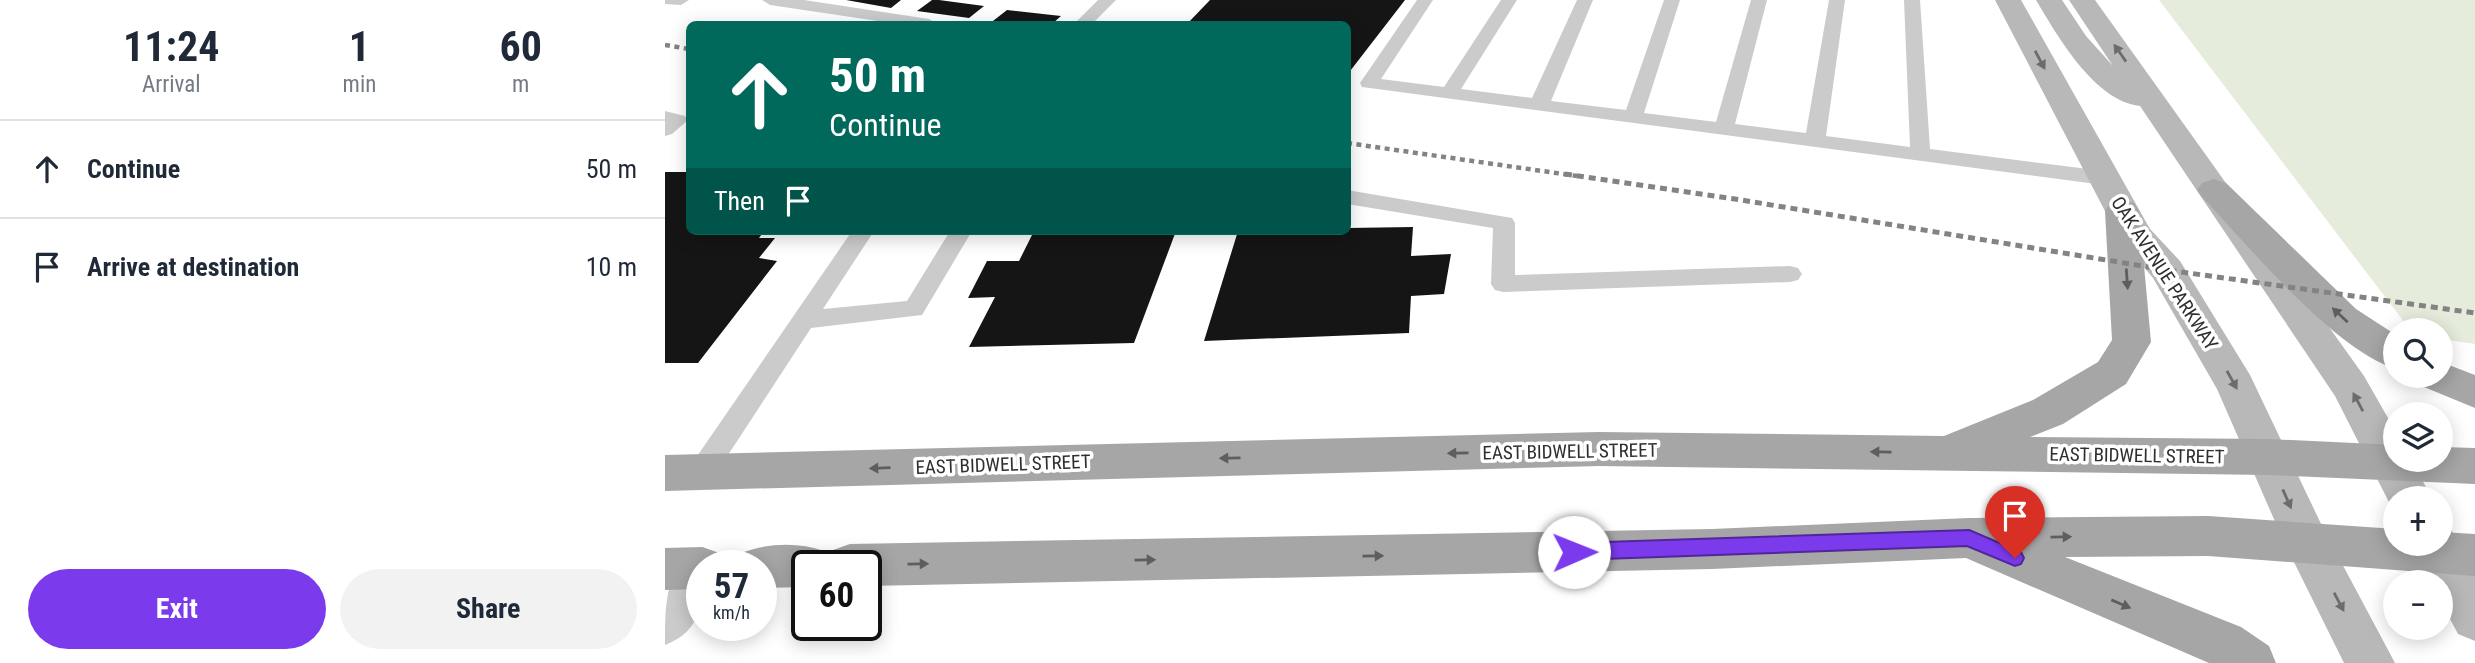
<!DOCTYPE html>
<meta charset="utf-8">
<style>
:root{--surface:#fff;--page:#f2f2f3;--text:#1f2937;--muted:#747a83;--line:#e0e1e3;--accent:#7c3aed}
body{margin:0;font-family:"Roboto Condensed",sans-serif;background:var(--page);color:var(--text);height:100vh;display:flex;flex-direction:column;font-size:26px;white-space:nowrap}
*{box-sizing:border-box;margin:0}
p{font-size:23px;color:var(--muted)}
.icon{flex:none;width:38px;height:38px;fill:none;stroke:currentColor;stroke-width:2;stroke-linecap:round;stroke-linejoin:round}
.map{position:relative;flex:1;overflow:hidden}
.sheet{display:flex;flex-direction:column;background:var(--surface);width:665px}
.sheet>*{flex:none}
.banner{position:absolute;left:21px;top:21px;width:665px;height:214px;border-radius:10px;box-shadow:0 4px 18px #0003;background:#00695c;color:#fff;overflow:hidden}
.controls{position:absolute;left:1718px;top:318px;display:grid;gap:14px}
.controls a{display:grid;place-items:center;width:70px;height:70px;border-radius:50%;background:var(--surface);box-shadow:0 4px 18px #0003;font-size:35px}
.speed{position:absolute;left:21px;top:550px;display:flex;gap:14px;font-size:35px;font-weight:700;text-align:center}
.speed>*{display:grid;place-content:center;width:91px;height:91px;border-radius:50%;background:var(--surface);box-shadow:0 4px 18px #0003;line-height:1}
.speed small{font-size:18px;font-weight:400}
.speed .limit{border:4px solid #111;border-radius:10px;background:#fff;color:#111}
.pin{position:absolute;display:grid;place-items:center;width:60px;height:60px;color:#fff;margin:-72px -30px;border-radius:50% 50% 50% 0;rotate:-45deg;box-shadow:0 0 7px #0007}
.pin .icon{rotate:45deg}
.me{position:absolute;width:77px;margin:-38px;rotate:89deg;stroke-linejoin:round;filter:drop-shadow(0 0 5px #0008)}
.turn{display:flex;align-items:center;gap:24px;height:147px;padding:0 28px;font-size:32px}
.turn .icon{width:91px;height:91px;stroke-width:2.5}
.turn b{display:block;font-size:49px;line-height:60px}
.then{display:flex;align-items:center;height:66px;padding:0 28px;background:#0003;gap:14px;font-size:26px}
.eta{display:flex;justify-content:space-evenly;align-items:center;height:119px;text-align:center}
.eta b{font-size:42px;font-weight:700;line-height:49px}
.cta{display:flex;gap:14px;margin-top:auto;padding:14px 28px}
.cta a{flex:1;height:80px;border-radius:42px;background:var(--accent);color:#fff;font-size:28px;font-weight:700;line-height:80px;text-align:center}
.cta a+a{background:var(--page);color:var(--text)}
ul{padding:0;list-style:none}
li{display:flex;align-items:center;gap:21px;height:98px;padding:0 28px;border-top:2px solid var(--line)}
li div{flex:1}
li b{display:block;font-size:26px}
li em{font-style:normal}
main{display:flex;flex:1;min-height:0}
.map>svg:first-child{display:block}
</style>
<main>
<section class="sheet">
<div class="eta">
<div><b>11:24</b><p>Arrival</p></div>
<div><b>1</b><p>min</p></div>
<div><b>60</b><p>m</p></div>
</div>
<ul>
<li><svg class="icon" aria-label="ahead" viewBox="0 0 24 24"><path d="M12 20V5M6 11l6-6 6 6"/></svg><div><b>Continue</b></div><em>50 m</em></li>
<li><svg class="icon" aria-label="arrive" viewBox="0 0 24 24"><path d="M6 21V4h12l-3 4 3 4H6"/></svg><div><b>Arrive at destination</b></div><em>10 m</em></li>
</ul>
<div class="cta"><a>Exit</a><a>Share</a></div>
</section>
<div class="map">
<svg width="1810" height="663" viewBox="0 0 1810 663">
<rect width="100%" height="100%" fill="#fff"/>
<!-- green -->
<path fill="#e6ecdb" d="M1494,0h316v344l-34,-5v-8h-30z"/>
<!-- building -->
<path fill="#151515" d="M181,0h55l-10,8z
M267,0h7l45,6 -15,12 -52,-7z
M545,0h195l-58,75v-51h-160z
M342,10l54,6 -9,8 -59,-3z
M0,172h24v59h75l-5,7h16l-16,20 18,3 -79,102h-33z
M748,227l-2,29 40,-2 -7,40 -33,2 -2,37 -205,8 34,-110h109v-3z
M369,231h142l-42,112 -165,4 26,-50 -27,1 19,-37h32z"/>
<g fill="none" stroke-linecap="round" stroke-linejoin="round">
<!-- lane -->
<path fill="#cbcbcb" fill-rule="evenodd" d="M0,0h24l-8,5 -16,-1z
M97,0h42l125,19 9,5h-40l-128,-19z
M433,0h18l-24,24h-18z
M752,0h16l-52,79 63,8 57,-87h16l-56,89 71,9 45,-98h16l-42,101 75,9 38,-110h16l-36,113 72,9 35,-122h16l-32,124 71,9 23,-133h16l-19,136 84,11 -6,-147h16l10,149 174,22 7,2 3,5 -3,5 -7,2 -742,-98 -2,-4z
M0,111l20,5 3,4 -16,14 -7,2z
M682,190l165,28 3,5v52l275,-9 8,2 4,6 -4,6 -8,2 -287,10 -8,-2 -4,-6 2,-56 -146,-24z
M187,231h22l-51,78 84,-8 43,-70h22l-50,84 -111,13 -100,153 -10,4 -10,-4 -4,-8 4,-8z"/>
<!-- street -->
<path fill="#cbcbcb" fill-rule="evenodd" d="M37,547l17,6 5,12h-22c0,36 2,65 -37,80 0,-41 0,-81 37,-98z"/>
<!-- secondary -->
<path fill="#b8b8b8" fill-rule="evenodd" d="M1330,0h26l129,229 30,32 70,114 73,153 72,135h-51l-60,-121 -67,-153 -64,-111 -35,-42z
M1371,0h26l24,36 27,30 -44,-66h26l269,376 32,56v28h16l20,39h-36l-2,13 -59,-116 -195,-290c-46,-5 -83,-71 -104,-106z
M1776,526l10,4 24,41v70l-17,-7 -17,-32v-19h-10l-19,-39h29z"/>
<!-- primary -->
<path fill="#a6a6a6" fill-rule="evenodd" d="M1549,179l12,4 130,126 40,26v34c-63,-20 -147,-123 -194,-172l-5,-7 5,-7z
M1457,200l12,3 5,8 12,131 -25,42 -63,40 -33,13 238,2 128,6v15h45v-13l34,1v36l-207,-9 -669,-9 -934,25v-36l934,-23 345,4 89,-36 65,-38 14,-22 -7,-129 5,-8z
M1776,362l34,13v33l-51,-21 -6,-11h23z
M1543,516l188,13v15h45v-12l34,2v42l-267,-20 -143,1 176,70 28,19 7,17h-67l-243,-105 -254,11 -846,17v-21h-59v22l-46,1v-23h-23l6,-13c25,-9 55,-10 80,-1l4,10 5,-11 17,-6 862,-15 257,-11z
M37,547l17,6 5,12h-22v24l-37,1v-42z"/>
<!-- rail-far1 -->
<path stroke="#838383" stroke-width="4.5" stroke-dasharray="5 4.5" stroke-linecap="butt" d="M0,45l24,4
M682,143l230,33"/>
<!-- rail -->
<path stroke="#838383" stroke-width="5" stroke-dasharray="7 5" stroke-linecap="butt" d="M900,174l170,25 432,71 308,43"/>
</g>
<!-- one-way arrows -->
<defs><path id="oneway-solid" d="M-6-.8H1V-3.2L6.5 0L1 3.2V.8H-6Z" transform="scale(1.75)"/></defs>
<g fill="#6c6c6c">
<use href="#oneway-solid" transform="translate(1455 53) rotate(-125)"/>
<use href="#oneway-solid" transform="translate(1375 60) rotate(62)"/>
<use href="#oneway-solid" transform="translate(1567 380) rotate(61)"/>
<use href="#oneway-solid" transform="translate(1693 402) rotate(-118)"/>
<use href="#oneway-solid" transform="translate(1622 499) rotate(66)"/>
<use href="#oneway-solid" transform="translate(1674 602) rotate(62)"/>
</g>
<g fill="#5e5e5e">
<use href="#oneway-solid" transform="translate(1462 279) rotate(86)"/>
<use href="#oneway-solid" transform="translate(1675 315) rotate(-137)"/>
<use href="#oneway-solid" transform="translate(1216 452) rotate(-179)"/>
<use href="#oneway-solid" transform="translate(793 453) rotate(179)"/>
<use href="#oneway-solid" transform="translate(565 458) rotate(179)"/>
<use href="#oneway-solid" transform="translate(215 468) rotate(178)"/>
<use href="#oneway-solid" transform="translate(1396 537) rotate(-1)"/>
<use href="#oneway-solid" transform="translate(708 556) rotate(-1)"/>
<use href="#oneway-solid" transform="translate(480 560) rotate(-1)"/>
<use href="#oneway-solid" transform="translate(253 564) rotate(-1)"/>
<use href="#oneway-solid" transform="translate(1456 604) rotate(23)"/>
</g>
<!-- route -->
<path fill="#7c3aed" stroke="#51269a" stroke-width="2" d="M1304,530l52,22 3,6 -3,6 -6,2 -48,-20 -393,14 -7,-2 -2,-6 2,-6 7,-3z"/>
<g text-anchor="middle" stroke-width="7" stroke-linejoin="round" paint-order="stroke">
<!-- street labels -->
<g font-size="19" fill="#2e2e2e" stroke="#fff">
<text transform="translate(1500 273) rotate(57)" y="7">OAK AVENUE PARKWAY</text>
<text transform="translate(905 451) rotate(-1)" y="7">EAST BIDWELL STREET</text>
<text transform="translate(1472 455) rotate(1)" y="7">EAST BIDWELL STREET</text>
<text transform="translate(338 464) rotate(-2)" y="7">EAST BIDWELL STREET</text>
</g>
</g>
</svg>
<div class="controls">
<a><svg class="icon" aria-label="search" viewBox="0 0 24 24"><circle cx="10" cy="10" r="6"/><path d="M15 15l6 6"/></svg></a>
<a><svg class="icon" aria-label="layers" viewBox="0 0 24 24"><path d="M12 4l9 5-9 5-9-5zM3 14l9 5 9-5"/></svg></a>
<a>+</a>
<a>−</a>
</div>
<div class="speed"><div>57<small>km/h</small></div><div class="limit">60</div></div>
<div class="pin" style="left:1350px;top:558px;background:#d93025"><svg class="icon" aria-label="arrive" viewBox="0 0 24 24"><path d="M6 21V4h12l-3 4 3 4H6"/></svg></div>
<svg class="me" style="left:909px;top:552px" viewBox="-20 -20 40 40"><circle r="19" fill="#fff"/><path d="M0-13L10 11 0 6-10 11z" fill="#7c3aed"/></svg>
<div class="banner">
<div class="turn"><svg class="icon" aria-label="ahead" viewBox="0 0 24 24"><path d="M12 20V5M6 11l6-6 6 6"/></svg><div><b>50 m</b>Continue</div></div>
<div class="then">Then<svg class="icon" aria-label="arrive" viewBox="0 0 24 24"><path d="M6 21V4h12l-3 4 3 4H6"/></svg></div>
</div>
</div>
</main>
